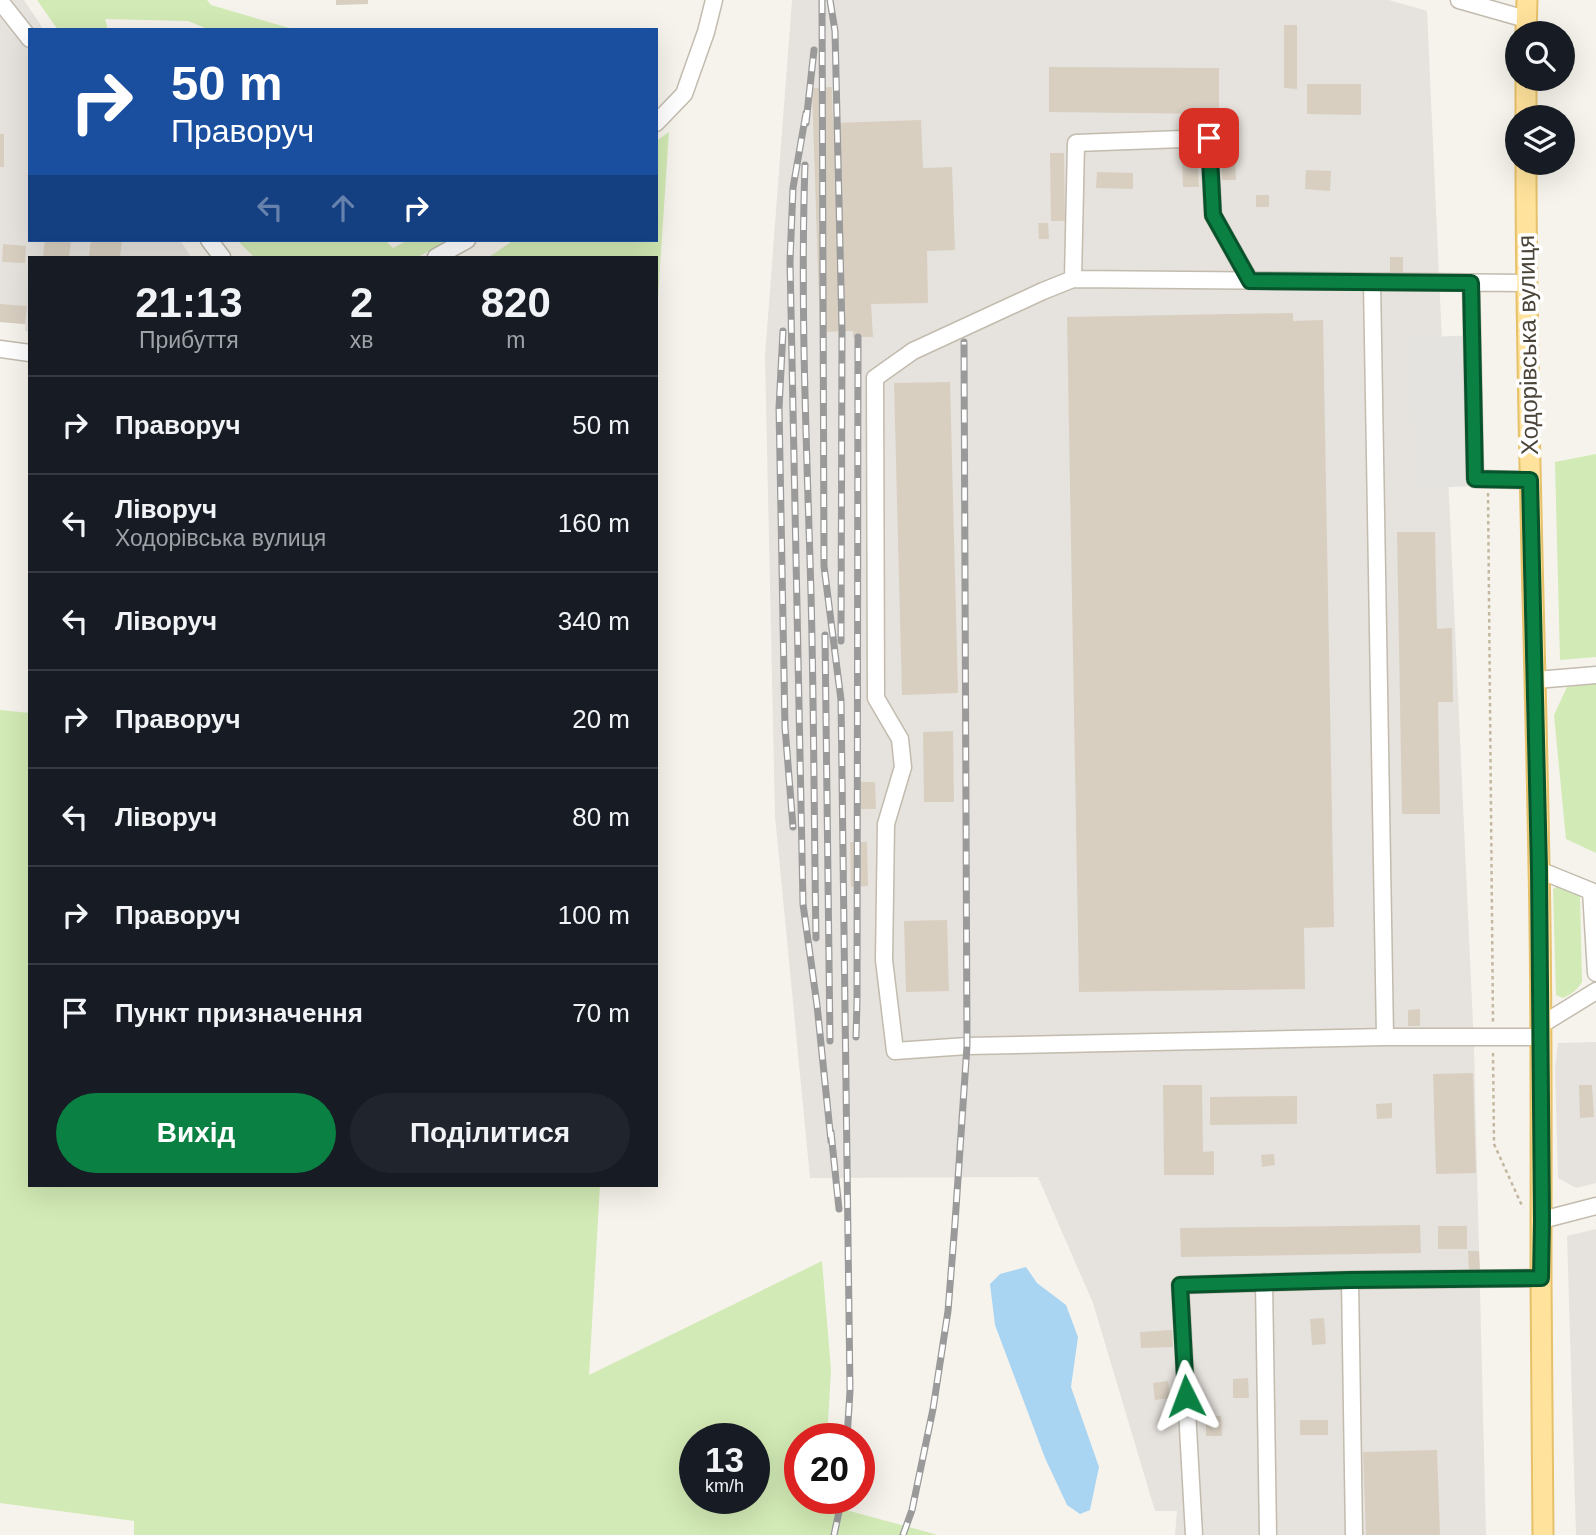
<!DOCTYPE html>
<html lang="uk">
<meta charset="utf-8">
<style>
:root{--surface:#171b24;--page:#20242c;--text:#f1f3f6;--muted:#9ea1a6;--line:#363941;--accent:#0b8043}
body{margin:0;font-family:Helvetica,sans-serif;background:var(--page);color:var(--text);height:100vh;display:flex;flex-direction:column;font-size:26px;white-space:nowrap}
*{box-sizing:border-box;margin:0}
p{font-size:23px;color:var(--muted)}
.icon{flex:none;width:38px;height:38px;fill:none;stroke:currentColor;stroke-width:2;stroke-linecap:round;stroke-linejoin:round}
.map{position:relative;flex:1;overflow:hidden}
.panel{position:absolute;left:28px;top:256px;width:630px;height:931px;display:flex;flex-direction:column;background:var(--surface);border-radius:0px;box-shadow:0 7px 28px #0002}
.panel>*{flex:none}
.guide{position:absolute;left:28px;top:28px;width:630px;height:214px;border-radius:0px;box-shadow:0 7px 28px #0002;background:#1a4fa0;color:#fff;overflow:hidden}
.fabs{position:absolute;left:1505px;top:21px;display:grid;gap:14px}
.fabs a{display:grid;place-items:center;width:70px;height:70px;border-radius:50%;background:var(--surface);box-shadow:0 7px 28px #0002;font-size:35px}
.speed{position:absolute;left:679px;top:1423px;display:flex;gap:14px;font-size:35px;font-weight:700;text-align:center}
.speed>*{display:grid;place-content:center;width:91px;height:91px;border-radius:50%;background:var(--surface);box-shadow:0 7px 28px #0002;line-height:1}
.speed small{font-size:18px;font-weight:400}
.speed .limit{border:10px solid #d22;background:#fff;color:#111}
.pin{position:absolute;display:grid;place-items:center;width:60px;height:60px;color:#fff;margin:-30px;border-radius:14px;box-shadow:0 4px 10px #0006}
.me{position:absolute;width:77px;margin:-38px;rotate:357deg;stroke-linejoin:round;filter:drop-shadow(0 0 5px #0008)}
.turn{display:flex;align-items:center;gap:24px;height:147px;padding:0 28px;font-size:32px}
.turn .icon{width:91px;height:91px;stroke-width:2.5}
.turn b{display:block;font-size:49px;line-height:60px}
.lanes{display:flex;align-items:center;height:66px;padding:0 28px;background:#0003;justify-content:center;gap:35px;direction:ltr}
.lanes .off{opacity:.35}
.eta{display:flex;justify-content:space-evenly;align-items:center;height:119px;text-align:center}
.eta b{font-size:42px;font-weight:700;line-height:49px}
.primary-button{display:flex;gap:14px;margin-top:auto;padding:14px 28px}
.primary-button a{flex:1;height:80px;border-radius:42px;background:var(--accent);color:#fff;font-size:28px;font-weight:700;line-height:80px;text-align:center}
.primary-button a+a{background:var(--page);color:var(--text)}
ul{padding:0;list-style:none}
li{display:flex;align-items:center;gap:21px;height:98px;padding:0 28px;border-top:2px solid var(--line)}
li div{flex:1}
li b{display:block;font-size:26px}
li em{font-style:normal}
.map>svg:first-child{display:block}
</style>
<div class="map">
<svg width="1596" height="1535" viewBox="0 0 1596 1535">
<rect width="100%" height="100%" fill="#f6f3ec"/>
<!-- industrial -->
<path fill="#e6e2dd" d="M0,0h24l20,30h-14v210h150l11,17h-161v75l-5,-1v-7l-25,-2z
M792,0h597l38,11 47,1036 12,488h-311l2,-24h-22l-62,-208 -55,-126 -228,1 -35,-362 -10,-460z
M1596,1042v141l-20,5 -18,-10 -3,-110 3,-25z
M1596,1229v306h-20l-9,-299z"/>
<!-- green -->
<path fill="#d2eab5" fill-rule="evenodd" d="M37,0h170l4,5 85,25h-86l-22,-9 -83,-2 3,11h-50z
M669,132l-13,195v-70h-167l25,-17h142v-99z
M237,240h148l8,8 15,-8h41l-31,17h-164z
M1596,454v203l-36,3 -5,-198z
M1596,684v169l-30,-14 -12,-124 13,-28z
M0,710l30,3v472h570l-11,190 233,-114 9,109 -4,68h-27v60h24v6l114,31h-804v-14l-134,-18zM695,1438h59v60h-59z
M1559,885l11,2 10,9 2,86c-5,8 -10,12 -19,16l-7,-3 -3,-106z"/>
<!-- parking -->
<path fill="#e5e3e0" d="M1477,335l6,151 -69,2 -5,-150z"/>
<!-- water -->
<path fill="#a9d4f2" d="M1026,1267l11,16 29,22 12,32 -7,50 28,80 -9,43 -10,4 -13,-9 -22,-47 -50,-133 -5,-41 10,-10z"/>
<!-- building -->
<path fill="#d8cfc1" d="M336,0h32v4l-32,1z
M1284,25h13v64l-13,-1z
M1049,67l170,1v46l-170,-2z
M1307,84h54v31l-54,-1z
M832,87l1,36 88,-3 2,48 29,-1 3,83 -28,1 1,52 -57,1 2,33h-20v-6l-33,1 -8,-244z
M0,134h4v33h-4z
M1050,153h14l1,68h-14z
M1182,157h15l2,30h-16z
M1221,161h14l1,19h-14z
M1306,170l25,1 -1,20 -25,-2z
M1097,172l36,1v16l-37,-1z
M1256,195h13v12h-13z
M1038,223h10l1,16h-10z
M45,240h26l-2,17h-26z
M91,240h31l-2,17h-31z
M3,244l23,2 -1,17 -23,-1z
M1390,257h13v16h-13z
M0,304l27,2 -2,18 -25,-2z
M1293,313v8l30,-1 11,607 -30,1 1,61 -226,3 -12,-675z
M950,382l8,311 -56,2 -8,-312z
M1397,532h38l2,97 15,-1 1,74h-15l2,112h-38z
M953,731l1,71h-30l-1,-70z
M860,782h15l1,27h-15z
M850,842h17l1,44 -17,1z
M947,920l2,71 -43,1 -2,-71z
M1420,1009v17h-12v-16z
M1473,1073l3,100 -40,1 -3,-100z
M1163,1085h39l1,67 11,-1v24h-50z
M1579,1085h13l2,32 -14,1z
M1297,1096v28l-87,1v-28z
M1392,1103v15l-15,1 -1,-15z
M1274,1154l1,11 -13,2 -1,-12z
M1420,1225l1,28 -240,4 -1,-29z
M1438,1226h29v23h-29z
M1468,1251h11l1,20h-11z
M1324,1318l2,26 -14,1 -2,-26z
M1172,1330l1,17 -32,1 -1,-16z
M1248,1378l1,20h-16v-19z
M1168,1381l2,17 -15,2 -2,-17z
M1206,1416h15l1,20h-16z
M1300,1420h28v15h-28z
M1437,1450l3,85h-74l-3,-83z"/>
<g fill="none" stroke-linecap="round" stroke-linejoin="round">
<!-- minor casing -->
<g stroke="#c2bbae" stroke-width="19">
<path id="minor" d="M1459,0l67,19
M0,1l30,38
M656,123l28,-29 22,-62 8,-32
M209,240l13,17
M436,257l31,-17
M1073,279l3,-136 133,-5 4,77 37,66
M1372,282l13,755
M1471,283l4,196 54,1
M1526,283l-453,-4 -30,12 -130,60 -38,27 1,320 24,41 3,28 -17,57 -2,136 11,91 72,-5 418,-9h157
M0,349l30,4
M1536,680l60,-5
M1539,870l52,21 5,82
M1541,1025l55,-34
M1542,1220l54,-14
M1350,1280l4,255
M1264,1282l4,253
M1194,1535l-14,-250 170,-5 191,-2"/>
</g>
<!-- major casing -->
<g stroke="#e6c16a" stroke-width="23">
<path id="major" d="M1526,33l1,-33
M1526,117v-38
M1526,163c0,234 9,469 13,703 3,138 2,276 2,414 0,85 1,170 2,255"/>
</g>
<!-- path -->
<path stroke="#c4b79f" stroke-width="2.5" stroke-dasharray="3.5 3.5" stroke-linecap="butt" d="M1488,493l5,529
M1493,1053l1,91 29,64"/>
<!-- minor -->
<use href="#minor" stroke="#fff" stroke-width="16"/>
<!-- major -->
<use href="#major" stroke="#ffe39c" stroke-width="19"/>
<!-- rail casing -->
<g stroke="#9a9a9a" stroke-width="7">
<path id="rail" d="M822,0l2,566 17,134 9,691 -3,47
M830,0l5,31 7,300 -1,310
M806,113l-13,75 -3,73 13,643 14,101 14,136
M806,123l8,-73
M805,165c-5,143 2,286 6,429 3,115 3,230 5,344
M783,331l-4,77 6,319 8,100
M825,635l5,406
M856,1037l1,-35 1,-665
M831,1132l8,77
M834,1535l8,-37
M903,1535l9,-25 21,-101 15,-98 7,-88 12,-177 -3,-704"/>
</g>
<!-- rail -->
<use href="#rail" stroke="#fff" stroke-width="4.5" stroke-dasharray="13" stroke-linecap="butt"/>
</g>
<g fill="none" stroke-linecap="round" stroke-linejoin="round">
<!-- route casing -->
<g stroke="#07532c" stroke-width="18">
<path id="route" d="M1186,1396l-6,-111 170,-5 191,-2 1,-58 -3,-350 -9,-390 -55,-1 -4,-196 -221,-2 -37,-66 -4,-77"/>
</g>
<!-- route -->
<use href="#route" stroke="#0b8043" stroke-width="12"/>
</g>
<g text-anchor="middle" stroke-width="7" stroke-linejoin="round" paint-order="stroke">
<!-- street labels -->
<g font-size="24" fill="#4b4439" stroke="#fff">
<text transform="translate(1528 345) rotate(-91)" y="8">Ходорівська вулиця</text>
</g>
</g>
</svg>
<div class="fabs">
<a><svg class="icon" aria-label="search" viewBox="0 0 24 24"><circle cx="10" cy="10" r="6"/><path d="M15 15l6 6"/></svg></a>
<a><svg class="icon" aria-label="layers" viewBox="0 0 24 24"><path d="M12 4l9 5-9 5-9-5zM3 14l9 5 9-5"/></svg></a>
</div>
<div class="speed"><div>13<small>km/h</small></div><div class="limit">20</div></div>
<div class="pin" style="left:1209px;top:138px;background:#d93025"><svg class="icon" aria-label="arrive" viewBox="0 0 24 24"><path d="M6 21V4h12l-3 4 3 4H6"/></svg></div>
<svg class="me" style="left:1186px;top:1396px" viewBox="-20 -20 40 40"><path d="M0-17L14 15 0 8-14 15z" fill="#0b8043" stroke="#fff" stroke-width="4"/></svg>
<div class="guide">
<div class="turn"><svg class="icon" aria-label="right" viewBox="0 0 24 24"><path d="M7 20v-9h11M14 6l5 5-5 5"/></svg><div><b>50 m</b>Праворуч</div></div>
<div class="lanes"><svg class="icon off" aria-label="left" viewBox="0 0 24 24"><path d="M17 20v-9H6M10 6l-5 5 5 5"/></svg><svg class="icon off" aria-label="ahead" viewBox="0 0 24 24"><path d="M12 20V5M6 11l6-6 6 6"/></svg><svg class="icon" aria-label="right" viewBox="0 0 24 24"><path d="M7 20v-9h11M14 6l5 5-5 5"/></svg></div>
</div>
<section class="panel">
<div class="eta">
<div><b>21:13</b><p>Прибуття</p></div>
<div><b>2</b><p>хв</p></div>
<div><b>820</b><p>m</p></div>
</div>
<ul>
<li><svg class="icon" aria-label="right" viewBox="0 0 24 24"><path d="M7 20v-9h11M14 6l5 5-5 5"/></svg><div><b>Праворуч</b></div><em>50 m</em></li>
<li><svg class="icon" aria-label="left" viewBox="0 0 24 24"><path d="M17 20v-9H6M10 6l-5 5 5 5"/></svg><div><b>Ліворуч</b><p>Ходорівська вулиця</p></div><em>160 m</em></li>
<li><svg class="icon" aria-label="left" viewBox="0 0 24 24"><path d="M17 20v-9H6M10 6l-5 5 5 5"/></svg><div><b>Ліворуч</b></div><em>340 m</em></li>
<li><svg class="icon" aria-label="right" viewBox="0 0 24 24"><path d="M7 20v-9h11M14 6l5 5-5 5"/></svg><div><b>Праворуч</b></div><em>20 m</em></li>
<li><svg class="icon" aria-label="left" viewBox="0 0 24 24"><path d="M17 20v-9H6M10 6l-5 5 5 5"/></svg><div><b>Ліворуч</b></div><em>80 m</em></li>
<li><svg class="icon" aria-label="right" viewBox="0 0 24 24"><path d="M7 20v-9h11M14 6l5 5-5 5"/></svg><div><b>Праворуч</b></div><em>100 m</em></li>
<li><svg class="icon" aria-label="arrive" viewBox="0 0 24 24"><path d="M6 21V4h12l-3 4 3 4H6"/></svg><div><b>Пункт призначення</b></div><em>70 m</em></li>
</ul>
<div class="primary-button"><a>Вихід</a><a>Поділитися</a></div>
</section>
</div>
